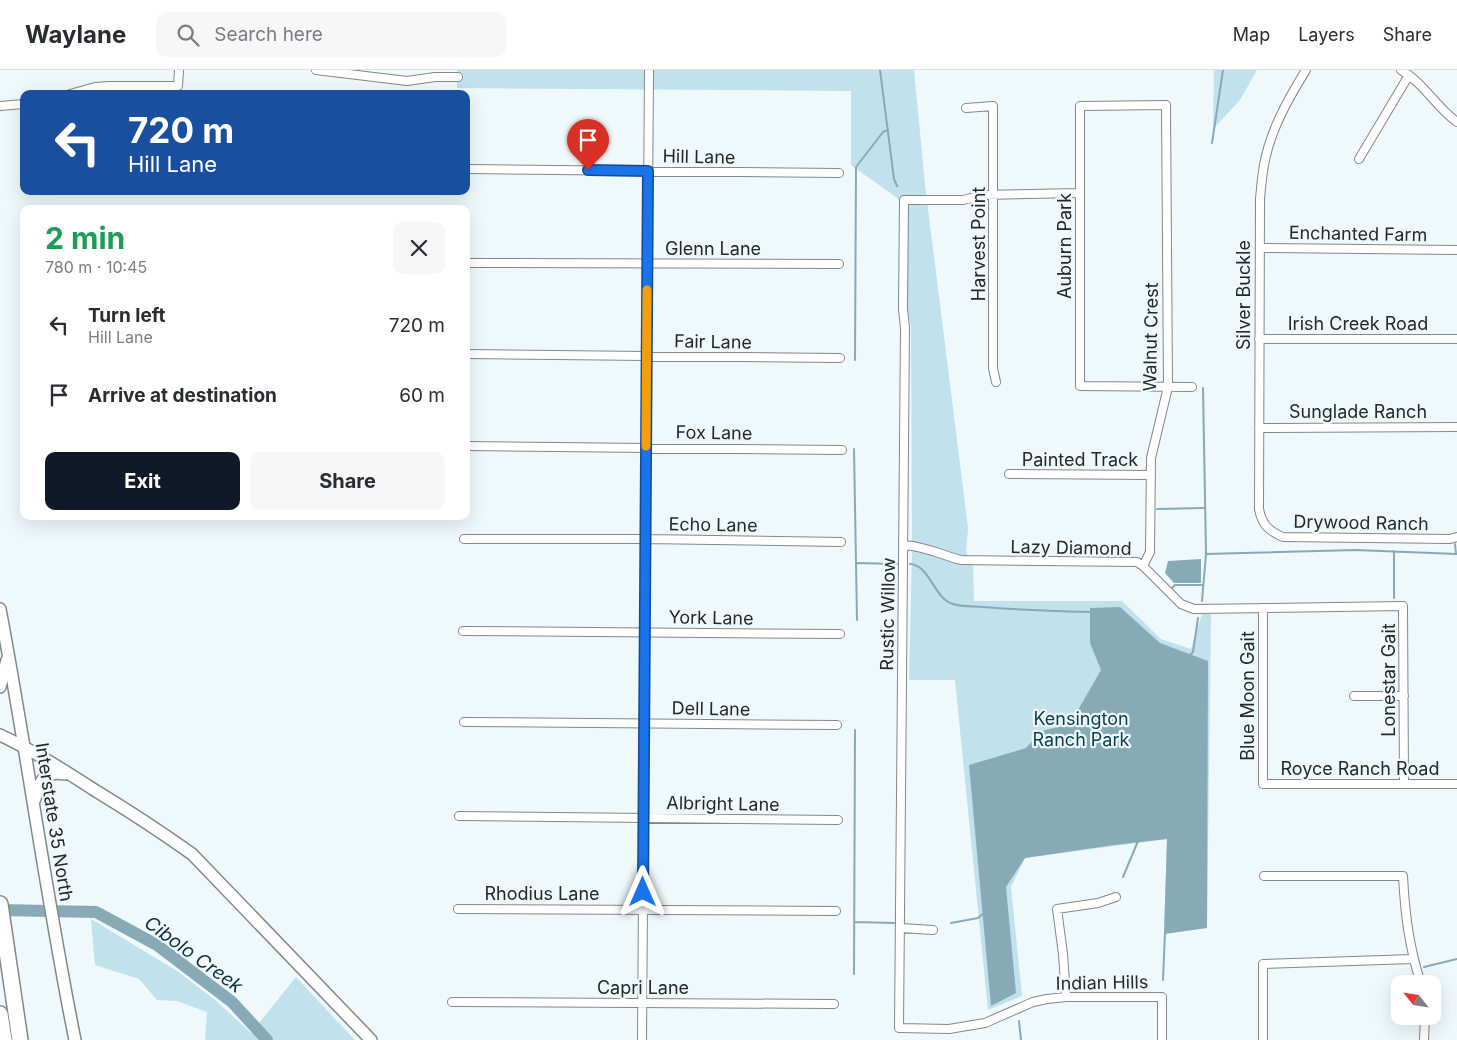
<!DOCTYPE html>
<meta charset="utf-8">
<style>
:root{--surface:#fff;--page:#f7f7f7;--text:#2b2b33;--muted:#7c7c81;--line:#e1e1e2;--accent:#111827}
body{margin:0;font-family:Inter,sans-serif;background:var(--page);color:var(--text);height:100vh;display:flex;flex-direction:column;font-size:19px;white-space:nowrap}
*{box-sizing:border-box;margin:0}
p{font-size:16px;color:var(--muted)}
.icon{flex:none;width:28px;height:28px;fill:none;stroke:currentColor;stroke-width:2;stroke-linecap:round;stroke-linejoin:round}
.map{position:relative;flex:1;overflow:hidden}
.drawer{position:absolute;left:20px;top:135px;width:450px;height:315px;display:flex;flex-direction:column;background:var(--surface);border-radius:10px;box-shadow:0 5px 20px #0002}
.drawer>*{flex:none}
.hud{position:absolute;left:20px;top:20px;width:450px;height:105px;border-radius:10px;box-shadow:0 5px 20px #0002;background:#1a4fa0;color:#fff;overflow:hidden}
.needle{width:32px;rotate:300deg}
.tools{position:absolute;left:1391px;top:905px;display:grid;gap:10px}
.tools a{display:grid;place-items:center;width:50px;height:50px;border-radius:10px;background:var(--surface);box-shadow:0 5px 20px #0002;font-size:25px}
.pin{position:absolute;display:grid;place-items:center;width:42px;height:42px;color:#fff;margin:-51px -21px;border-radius:50% 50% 50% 0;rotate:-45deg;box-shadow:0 0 5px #0007}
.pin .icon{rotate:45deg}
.me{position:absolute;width:55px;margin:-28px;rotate:0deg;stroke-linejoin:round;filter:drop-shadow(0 0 4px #0008)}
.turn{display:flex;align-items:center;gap:18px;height:105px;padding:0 25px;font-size:22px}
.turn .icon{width:65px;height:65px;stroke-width:2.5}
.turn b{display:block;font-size:35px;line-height:42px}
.round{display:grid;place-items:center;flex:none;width:52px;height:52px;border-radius:10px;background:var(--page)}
.head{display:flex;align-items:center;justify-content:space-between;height:85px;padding:0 25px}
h1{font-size:30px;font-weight:700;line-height:38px;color:#1e9e55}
.primary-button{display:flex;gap:10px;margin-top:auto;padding:10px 25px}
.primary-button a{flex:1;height:58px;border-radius:10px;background:var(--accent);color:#fff;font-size:20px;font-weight:700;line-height:58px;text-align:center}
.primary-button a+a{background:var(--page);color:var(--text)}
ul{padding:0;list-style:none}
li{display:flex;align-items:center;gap:15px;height:70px;padding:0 25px}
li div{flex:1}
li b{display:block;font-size:19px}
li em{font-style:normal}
header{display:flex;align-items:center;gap:30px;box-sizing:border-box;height:70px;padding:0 25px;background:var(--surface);border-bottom:1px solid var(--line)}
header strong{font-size:24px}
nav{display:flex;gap:28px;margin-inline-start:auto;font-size:18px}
.search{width:350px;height:45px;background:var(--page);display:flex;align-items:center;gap:12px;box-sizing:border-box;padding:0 18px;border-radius:10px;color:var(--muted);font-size:19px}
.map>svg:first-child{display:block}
</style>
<header>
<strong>Waylane</strong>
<div class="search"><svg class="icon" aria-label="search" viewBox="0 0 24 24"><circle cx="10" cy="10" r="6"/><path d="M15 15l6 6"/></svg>Search here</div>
<nav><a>Map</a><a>Layers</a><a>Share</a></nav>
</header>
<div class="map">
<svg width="1457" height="970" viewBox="0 0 1457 970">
<rect width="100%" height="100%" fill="#eff8fb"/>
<!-- green -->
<path fill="#c1e1ed" d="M457,0h457l11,115 43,343 -2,24 7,14 1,35h148l39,38 30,10 11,-35h9l-4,314 -43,6 3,-95 -142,19 -14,29 11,109 -34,14 -33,-330h-46l3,-127 -1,-225 -4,-23 1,-98 -15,-12 -42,-30v-74l-394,-3z
M1214,0h43l-17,30 -27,29z
M91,849l86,52 37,28 37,34 45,-56 59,63h-150l2,-28 -30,-11 -20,-1 -18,-21 -44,-14z"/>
<!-- water -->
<path fill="#87aab6" d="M1201,489v24h-27l-9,-10 3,-12z
M1120,537l40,36 48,18 -1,267 -43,6 3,-95 -53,6 -89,13 -19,29 10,106 -25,13 -22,-241 57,-17 16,-17 28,-7 31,-54 -11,-27v-35z"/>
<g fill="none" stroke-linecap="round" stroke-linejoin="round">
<!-- stream -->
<path stroke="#87aab6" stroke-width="2" d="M880,0l14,109 3,7
M1212,73l11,-73
M855,290l1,-193 27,-35 5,-2
M1203,318l3,165
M854,379l3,171
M1157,439l47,-1
M1455,474l1,10
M857,493l40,1
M910,494c20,1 24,35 43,40 9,3 21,2 30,3 36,3 72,4 108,5
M1172,518l3,-3h28
M1394,528v-47
M1202,531l4,-47 150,-4 101,4
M1190,585l3,-3 5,-34
M1123,807l15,-36
M854,852l40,1
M951,853l27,-5 6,-5
M1424,897l33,-8
M854,904l1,-244
M1163,910l2,-48
M1019,951l2,19"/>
<!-- river -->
<path stroke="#87aab6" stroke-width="12" d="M0,840l96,2 61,33 75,57 35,38"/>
<!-- street casing -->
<g stroke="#80888b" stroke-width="10">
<path id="street" d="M316,0l91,11 28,-4h23
M1306,0c-18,29 -36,61 -42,95 -2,11 -3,23 -4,34l-1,310c3,16 10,22 24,28l167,2 7,-2
M1401,0c23,13 35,37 56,52
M70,24l25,-7 14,-1h69l1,-16
M0,36l24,-2
M966,38l27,-2v262l3,14
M1359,89l50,-84
M469,99l370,4
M1080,123l-97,2 -20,5h-59l-1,109 2,19 -6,700 50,1 36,-6 48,-21 14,-3 19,-2h96v43
M1260,178l197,2
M466,193l373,1
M1259,269h198
M466,284l374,4
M1259,358l198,-1
M466,376l376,4
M1009,404l142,1
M464,469h181l196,3
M904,475c20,1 38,10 57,15l176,2 6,4 38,38 13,5 209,-3 1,178
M1143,496l7,-14 1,-94 17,-71 -2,-282 -86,1v280l112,1
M1263,538v176h194
M463,561l377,3
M1354,626h50
M464,652l373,3
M459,746l379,4
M1264,806h139c2,38 6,71 18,108
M458,839l378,2
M901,858l32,2
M1066,927l-3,-43 -6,-45 41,-6 18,-6
M452,932l382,2
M642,970l7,-970
M1263,970v-76l150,-5
M1424,970l1,-24"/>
</g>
<!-- secondary casing -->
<g stroke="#80888b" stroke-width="14">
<path id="secondary" d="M0,539c27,143 46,288 75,431
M0,617l7,-27
M0,665c34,16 65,36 96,56 33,20 65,41 96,63l179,186
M35,729c4,-18 10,-29 30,-25"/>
</g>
<!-- highway casing -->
<g stroke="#80888b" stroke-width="18">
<path id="highway" d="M0,834l20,136
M0,944l4,26"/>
</g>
<!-- street -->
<use href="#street" stroke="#fff" stroke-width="8"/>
<!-- secondary -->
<use href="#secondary" stroke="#fff" stroke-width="11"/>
<!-- highway -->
<use href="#highway" stroke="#fff" stroke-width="15"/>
</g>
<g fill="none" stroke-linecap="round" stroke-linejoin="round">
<!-- route casing -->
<g stroke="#114b97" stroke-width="12">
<path id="route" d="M588,100l60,1 -5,721"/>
</g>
<!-- route -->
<use href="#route" stroke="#1a73e8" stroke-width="9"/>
<!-- slow -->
<path stroke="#f59e0b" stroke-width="9" d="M646,376l1,-156"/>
</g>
<g text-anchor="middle" stroke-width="4.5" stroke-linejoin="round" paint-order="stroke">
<!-- street labels -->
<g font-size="18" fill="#252829" stroke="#eff8fb">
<text transform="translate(699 87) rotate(1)" y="6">Hill Lane</text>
<text transform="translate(1358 164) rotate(1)" y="6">Enchanted Farm</text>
<text transform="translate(979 174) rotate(-90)" y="6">Harvest Point</text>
<text transform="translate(1065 176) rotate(-90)" y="6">Auburn Park</text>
<text x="713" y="185">Glenn Lane</text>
<text transform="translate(1244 225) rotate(-90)" y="6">Silver Buckle</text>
<text x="1358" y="260">Irish Creek Road</text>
<text transform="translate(1151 267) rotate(-89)" y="6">Walnut Crest</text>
<text transform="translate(713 272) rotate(1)" y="6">Fair Lane</text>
<text x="1358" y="348">Sunglade Ranch</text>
<text transform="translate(714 363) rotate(1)" y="6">Fox Lane</text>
<text x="1080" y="396">Painted Track</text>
<text transform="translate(1361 453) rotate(1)" y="6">Drywood Ranch</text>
<text transform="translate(713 455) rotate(1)" y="6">Echo Lane</text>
<text transform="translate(1071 478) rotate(1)" y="6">Lazy Diamond</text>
<text transform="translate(888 544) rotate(-89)" y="6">Rustic Willow</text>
<text transform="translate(711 548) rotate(1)" y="6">York Lane</text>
<text transform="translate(1389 610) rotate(-90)" y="6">Lonestar Gait</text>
<text transform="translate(1248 626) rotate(-90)" y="6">Blue Moon Gait</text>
<text transform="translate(711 639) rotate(1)" y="6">Dell Lane</text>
<text x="1360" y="705">Royce Ranch Road</text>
<text transform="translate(723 734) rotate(1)" y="6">Albright Lane</text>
<text transform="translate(54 752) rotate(81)" y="6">Interstate 35 North</text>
<text x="542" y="830">Rhodius Lane</text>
<text transform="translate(1102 913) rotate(-1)" y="6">Indian Hills</text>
<text x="643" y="924">Capri Lane</text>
</g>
<!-- park labels -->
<g font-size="18" fill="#083e4c" stroke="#eff8fb">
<text x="1081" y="655">Kensington<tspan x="1081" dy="21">Ranch Park</tspan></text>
</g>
<!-- water labels -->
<g font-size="19" font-style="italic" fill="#0f313c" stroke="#eff8fb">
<text transform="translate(194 884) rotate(36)" y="7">Cibolo Creek</text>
</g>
</g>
</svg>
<div class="tools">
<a><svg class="needle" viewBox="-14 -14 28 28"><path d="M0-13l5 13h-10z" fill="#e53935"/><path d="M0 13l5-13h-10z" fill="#7c7c81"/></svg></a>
</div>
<div class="pin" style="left:588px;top:100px;background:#d93025"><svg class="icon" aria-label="arrive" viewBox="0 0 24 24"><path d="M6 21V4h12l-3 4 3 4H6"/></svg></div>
<svg class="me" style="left:643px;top:822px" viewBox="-20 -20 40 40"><path d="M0-17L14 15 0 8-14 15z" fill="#1a73e8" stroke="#fff" stroke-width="4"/></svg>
<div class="hud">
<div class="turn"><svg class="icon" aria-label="left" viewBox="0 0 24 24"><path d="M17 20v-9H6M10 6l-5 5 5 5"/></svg><div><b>720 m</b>Hill Lane</div></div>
</div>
<section class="drawer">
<div class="head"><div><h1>2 min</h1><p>780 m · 10:45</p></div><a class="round"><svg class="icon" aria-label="close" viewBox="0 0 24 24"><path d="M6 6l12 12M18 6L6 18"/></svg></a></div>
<ul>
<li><svg class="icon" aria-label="left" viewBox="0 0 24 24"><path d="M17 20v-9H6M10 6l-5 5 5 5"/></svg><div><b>Turn left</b><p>Hill Lane</p></div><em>720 m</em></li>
<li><svg class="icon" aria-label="arrive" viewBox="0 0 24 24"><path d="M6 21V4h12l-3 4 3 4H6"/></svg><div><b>Arrive at destination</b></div><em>60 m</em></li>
</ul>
<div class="primary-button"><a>Exit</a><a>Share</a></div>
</section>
</div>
